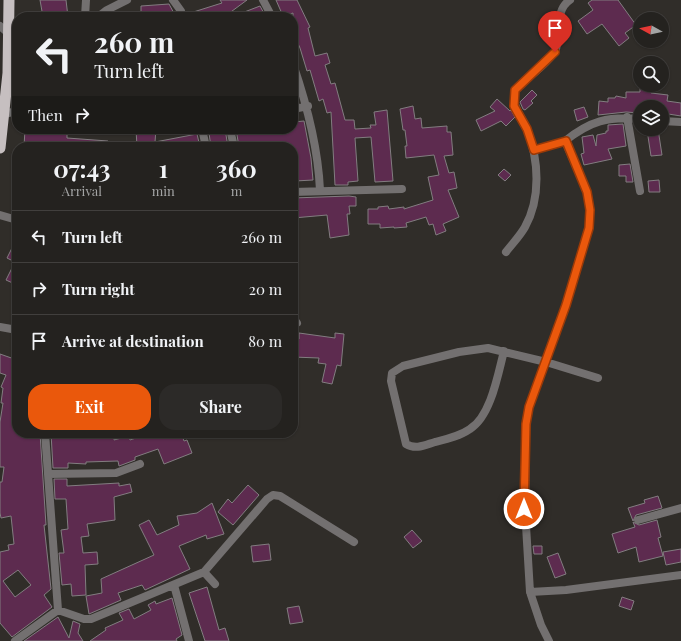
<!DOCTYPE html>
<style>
:root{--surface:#24221f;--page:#2c2a28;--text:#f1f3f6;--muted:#a3a4a4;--line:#413f3d;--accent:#ea580c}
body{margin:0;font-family:"Playfair Display",serif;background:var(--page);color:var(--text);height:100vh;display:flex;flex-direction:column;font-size:15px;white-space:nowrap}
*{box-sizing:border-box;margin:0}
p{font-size:13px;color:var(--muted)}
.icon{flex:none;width:22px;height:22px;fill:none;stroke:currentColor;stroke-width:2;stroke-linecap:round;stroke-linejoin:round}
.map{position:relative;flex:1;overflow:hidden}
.sheet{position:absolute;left:12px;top:142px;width:286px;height:296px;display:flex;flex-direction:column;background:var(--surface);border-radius:16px;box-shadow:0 1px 3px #0004,0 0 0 1px var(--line)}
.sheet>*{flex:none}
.hud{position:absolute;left:12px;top:12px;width:286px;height:122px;border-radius:16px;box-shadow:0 1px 3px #0004,0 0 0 1px var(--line);background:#24221f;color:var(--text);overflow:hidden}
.needle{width:26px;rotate:278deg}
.controls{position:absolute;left:633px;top:12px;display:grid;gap:8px}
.controls a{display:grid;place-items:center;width:36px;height:36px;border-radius:50%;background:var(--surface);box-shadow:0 1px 3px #0004,0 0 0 1px var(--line);font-size:20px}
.pin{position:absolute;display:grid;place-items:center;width:34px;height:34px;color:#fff;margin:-41px -17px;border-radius:50% 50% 50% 0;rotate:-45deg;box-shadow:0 0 4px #0007}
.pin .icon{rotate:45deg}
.me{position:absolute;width:44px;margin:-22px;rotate:0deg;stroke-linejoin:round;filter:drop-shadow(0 0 3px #0008)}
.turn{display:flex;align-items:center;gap:14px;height:84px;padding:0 16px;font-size:18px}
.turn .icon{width:52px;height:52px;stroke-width:2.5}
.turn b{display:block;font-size:28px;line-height:34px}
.then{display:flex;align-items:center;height:38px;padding:0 16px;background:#0003;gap:8px;font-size:15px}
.eta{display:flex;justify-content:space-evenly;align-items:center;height:68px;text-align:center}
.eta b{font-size:24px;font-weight:700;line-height:28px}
.cta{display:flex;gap:8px;margin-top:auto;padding:8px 16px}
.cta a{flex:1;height:46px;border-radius:16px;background:var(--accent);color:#fff;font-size:16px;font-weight:700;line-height:46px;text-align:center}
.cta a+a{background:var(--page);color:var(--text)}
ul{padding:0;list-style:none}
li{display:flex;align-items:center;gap:12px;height:52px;padding:0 16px;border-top:1px solid var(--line)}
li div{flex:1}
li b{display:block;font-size:15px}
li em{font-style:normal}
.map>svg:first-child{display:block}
</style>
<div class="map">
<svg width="681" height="641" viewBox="0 0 681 641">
<rect width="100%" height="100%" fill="#302d29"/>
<!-- building -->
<path fill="#5d2b4f" stroke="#827d80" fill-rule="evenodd" d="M40,0h26l2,17h-25z
M220,0h27l-23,17h-37v-3l35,-11z
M276,0h21l13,27 -2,1 7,28 12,-3 3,10 -5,2 6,19 4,-1 10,37h9l1,9 16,-1 -1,-3h6l-2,-13 13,-2 6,71 -18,1 -4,-45 -16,1 3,43 -10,1v3h-13l-4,-73 -4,1 -4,-14 -4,2 -9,-31 -3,1 -7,-23 -7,-16v-19l-10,3z
M592,0h26l18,25 -11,8 4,5 -10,8 -17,-22 -15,10 -9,-13 15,-11 -5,-7z
M169,4l7,13h-35v-11z
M260,6l6,11h-32v-1z
M640,86h11v7l17,2 -1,6 14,2v13l-19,-3v-6h-22v6l-14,-1 -28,3 1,-14 9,1v-4h7l1,-2 10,2v-6h14z
M532,90l5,5 -6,6 2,2 -8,7 -2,-1 -3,-7z
M497,99l13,12 1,-1 4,7 -9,9 -5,-5 -20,10 -5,-11 19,-9 -5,-4z
M413,106l2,13 6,-1 1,10 25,-2v6h4l2,23 -9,1 5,17 5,-1 3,16 -9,2 11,27 -16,7 3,7 -10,4 -3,-11 -4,1 -3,-8 -20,6 1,4 -13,1v-1l-14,1v-4h-12v-15h10v-2l10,-1 1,3 15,-2v2l29,-9 -5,-23 11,-2 -5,-20 -28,3 -1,-12h2l-2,-16h-2l-3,-21z
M584,107l4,10 -11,4 -3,-11z
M304,121l7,37 2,22 -18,1 -2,-34h-54l-3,-18h57v-7z
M623,124l3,22 -18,3 4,10 -28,6 -3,-11 3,-1 -2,-16 11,-2 3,11 1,-11 9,-2v-2h2v-6z
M25,129l42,3v6l41,3 -1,6h-83z
M136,129h20l-1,13 42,-8 3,13h-63z
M212,129h13l3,18h-17l-2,-14h3z
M658,129l4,26 -11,1 -4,-26z
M630,164l3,18h-7v-6h-7v-11z
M504,169l7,6 -6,6 -7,-6z
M659,180l1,12h-11l-1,-11z
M349,196l7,1v9h-7l1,8h-3l2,21 -19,3 -3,-23 -34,3v-20z
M17,238v47l-11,-5 9,-18 -8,-4z
M299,333l36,5v-5l9,1 -3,32 -4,-1 -5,19 -10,-2 4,-18 -8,-1 1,-5 -26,-1v-18h6z
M0,354l17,6v30l-4,9 4,1 -2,27h2v6h23l6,92h-2l7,64 -7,6 8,12 -40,30 -12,-14v-71l9,-2 -1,-5 6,-1 -3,-28 -10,2 -1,-5v-31h2l2,-15h-4v-45l3,-19h-2l2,-15 -2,-1 5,-12 -6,-2zM18,570l13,15 -16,12 -12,-16z
M51,433h64l-1,7 15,-4 1,4 21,-7h30l3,8 3,-1 5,13 -28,11 -6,-15 -23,8v3l-16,6 -1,-5 -32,1v2l-18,-1v5h-15z
M54,479h13v7l52,-3v3l11,-2 2,8 -18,5 1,23 -28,4 2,12 -8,1 2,16 14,-1 1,12 -13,1 1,30 -14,1 -1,-12 -9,1 -3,-32h5l-3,-23 7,-1 -2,-30h-11z
M248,485l11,10 -26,30 -15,-13 10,-13 4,4z
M658,496l4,12 -26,7 -3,6 -5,-13 17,-5 -1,-3z
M212,503l12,31 -17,5 -1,-4 -27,11 11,23 -45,21 -3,-5 -24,8 3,7 -32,14 -3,-18 16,-3 -1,-14 53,-24 -15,-30 10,-5 8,15 22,-10 -2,-9 20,-3z
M657,520l4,17 -3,1 5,18 -24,6 -3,-15 -18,6 -6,-19 23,-7 -2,-5 6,3z
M412,530l10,11 -9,7 -9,-11z
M269,544l2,16 -18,2 -2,-16z
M533,546h9v8h-8z
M681,549v13l-15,3 -3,-13z
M558,553l8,21 -11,4 -8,-21z
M207,587l12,43 6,-2 4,13h-24l-16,-48z
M622,597l12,4 -3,9 -12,-4z
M172,598l10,37 -6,4 1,2h-87l16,-11 -1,-2 18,-8 -4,-7 10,-4 5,10 17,-9 -3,-5 7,-4 1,3z
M299,606l4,16 -13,2 -3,-16z
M58,617l11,21 4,-17 7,3 -2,9 5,8h-59z"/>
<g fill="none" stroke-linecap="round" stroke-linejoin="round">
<!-- minor -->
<path stroke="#737070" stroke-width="8" d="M173,0l8,11 1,6
M263,0l9,17
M85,17l1,-17
M98,17l9,-7 20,-10
M293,64c14,41 25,82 27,126
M293,109l15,-3
M4,114l13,-3
M627,117l13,74
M662,121l19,1
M202,129l4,18
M230,129l4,18
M565,141c25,-20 43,-25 75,-22
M534,150l31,-9 22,51 3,18 -1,18 -23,77 -37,102 -3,17 -1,85 5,83 11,33 8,16
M293,192l109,-3
M0,215l17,5
M506,252c6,-8 14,-16 19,-25 16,-29 14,-67 2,-98 -6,-14 -16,-23 -12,-39 11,-12 33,-26 40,-39 8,-16 -2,-40 15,-51
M293,325l4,-2
M0,327l17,3
M504,351c-6,23 -13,65 -34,78 -10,7 -23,10 -35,13 -10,3 -19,8 -29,2l-15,-63 1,-8 11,-7 56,-14 29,-4 58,14 52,16
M45,433l13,177
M49,474l67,-1 24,-9
M638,520l43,-12
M204,572l63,-73 6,-4 7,1 74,46
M174,585l15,56
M530,592l36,-2 115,-15
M15,641l43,-31 26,9h7l113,-47 11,12"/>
<!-- tertiary -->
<path stroke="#737070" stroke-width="8" d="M0,26l8,7"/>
<!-- trunk -->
<path stroke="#c6bfc0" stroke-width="11" d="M0,148l8,-75 1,-73"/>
</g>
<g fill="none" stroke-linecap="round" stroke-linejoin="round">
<!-- route casing -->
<g stroke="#983908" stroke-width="10">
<path id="route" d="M524,509l2,-85 3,-17 37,-102 23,-77 1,-18 -3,-18 -21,-51 -32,9 -7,-21 -13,-23 1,-16 40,-38"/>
</g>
<!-- route -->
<use href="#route" stroke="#ea580c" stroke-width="7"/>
</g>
</svg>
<div class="controls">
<a><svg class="needle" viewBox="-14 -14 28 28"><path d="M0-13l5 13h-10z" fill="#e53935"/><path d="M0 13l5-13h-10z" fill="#a3a4a4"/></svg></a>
<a><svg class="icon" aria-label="search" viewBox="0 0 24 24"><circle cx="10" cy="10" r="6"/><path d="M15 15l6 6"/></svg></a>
<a><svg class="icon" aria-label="layers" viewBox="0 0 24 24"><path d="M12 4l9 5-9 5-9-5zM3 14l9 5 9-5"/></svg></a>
</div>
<div class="pin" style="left:555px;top:52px;background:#d93025"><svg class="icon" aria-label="arrive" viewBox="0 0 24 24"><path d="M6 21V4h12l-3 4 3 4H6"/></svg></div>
<svg class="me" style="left:524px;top:509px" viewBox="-20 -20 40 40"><circle r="17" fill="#ea580c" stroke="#fff" stroke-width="3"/><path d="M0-11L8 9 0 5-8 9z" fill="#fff"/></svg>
<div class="hud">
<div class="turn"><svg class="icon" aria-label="left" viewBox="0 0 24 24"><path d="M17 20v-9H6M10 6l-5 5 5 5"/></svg><div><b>260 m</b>Turn left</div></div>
<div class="then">Then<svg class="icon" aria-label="right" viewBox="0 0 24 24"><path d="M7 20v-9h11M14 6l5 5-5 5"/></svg></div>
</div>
<section class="sheet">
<div class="eta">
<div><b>07:43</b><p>Arrival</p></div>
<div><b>1</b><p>min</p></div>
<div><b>360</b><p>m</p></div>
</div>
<ul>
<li><svg class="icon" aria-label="left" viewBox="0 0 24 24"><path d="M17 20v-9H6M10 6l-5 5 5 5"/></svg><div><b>Turn left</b></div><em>260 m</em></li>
<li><svg class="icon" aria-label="right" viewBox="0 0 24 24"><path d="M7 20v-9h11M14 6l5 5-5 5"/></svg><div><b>Turn right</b></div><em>20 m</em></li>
<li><svg class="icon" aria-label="arrive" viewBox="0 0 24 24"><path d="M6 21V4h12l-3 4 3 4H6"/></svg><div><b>Arrive at destination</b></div><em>80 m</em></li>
</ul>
<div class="cta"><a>Exit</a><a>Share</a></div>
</section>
</div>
